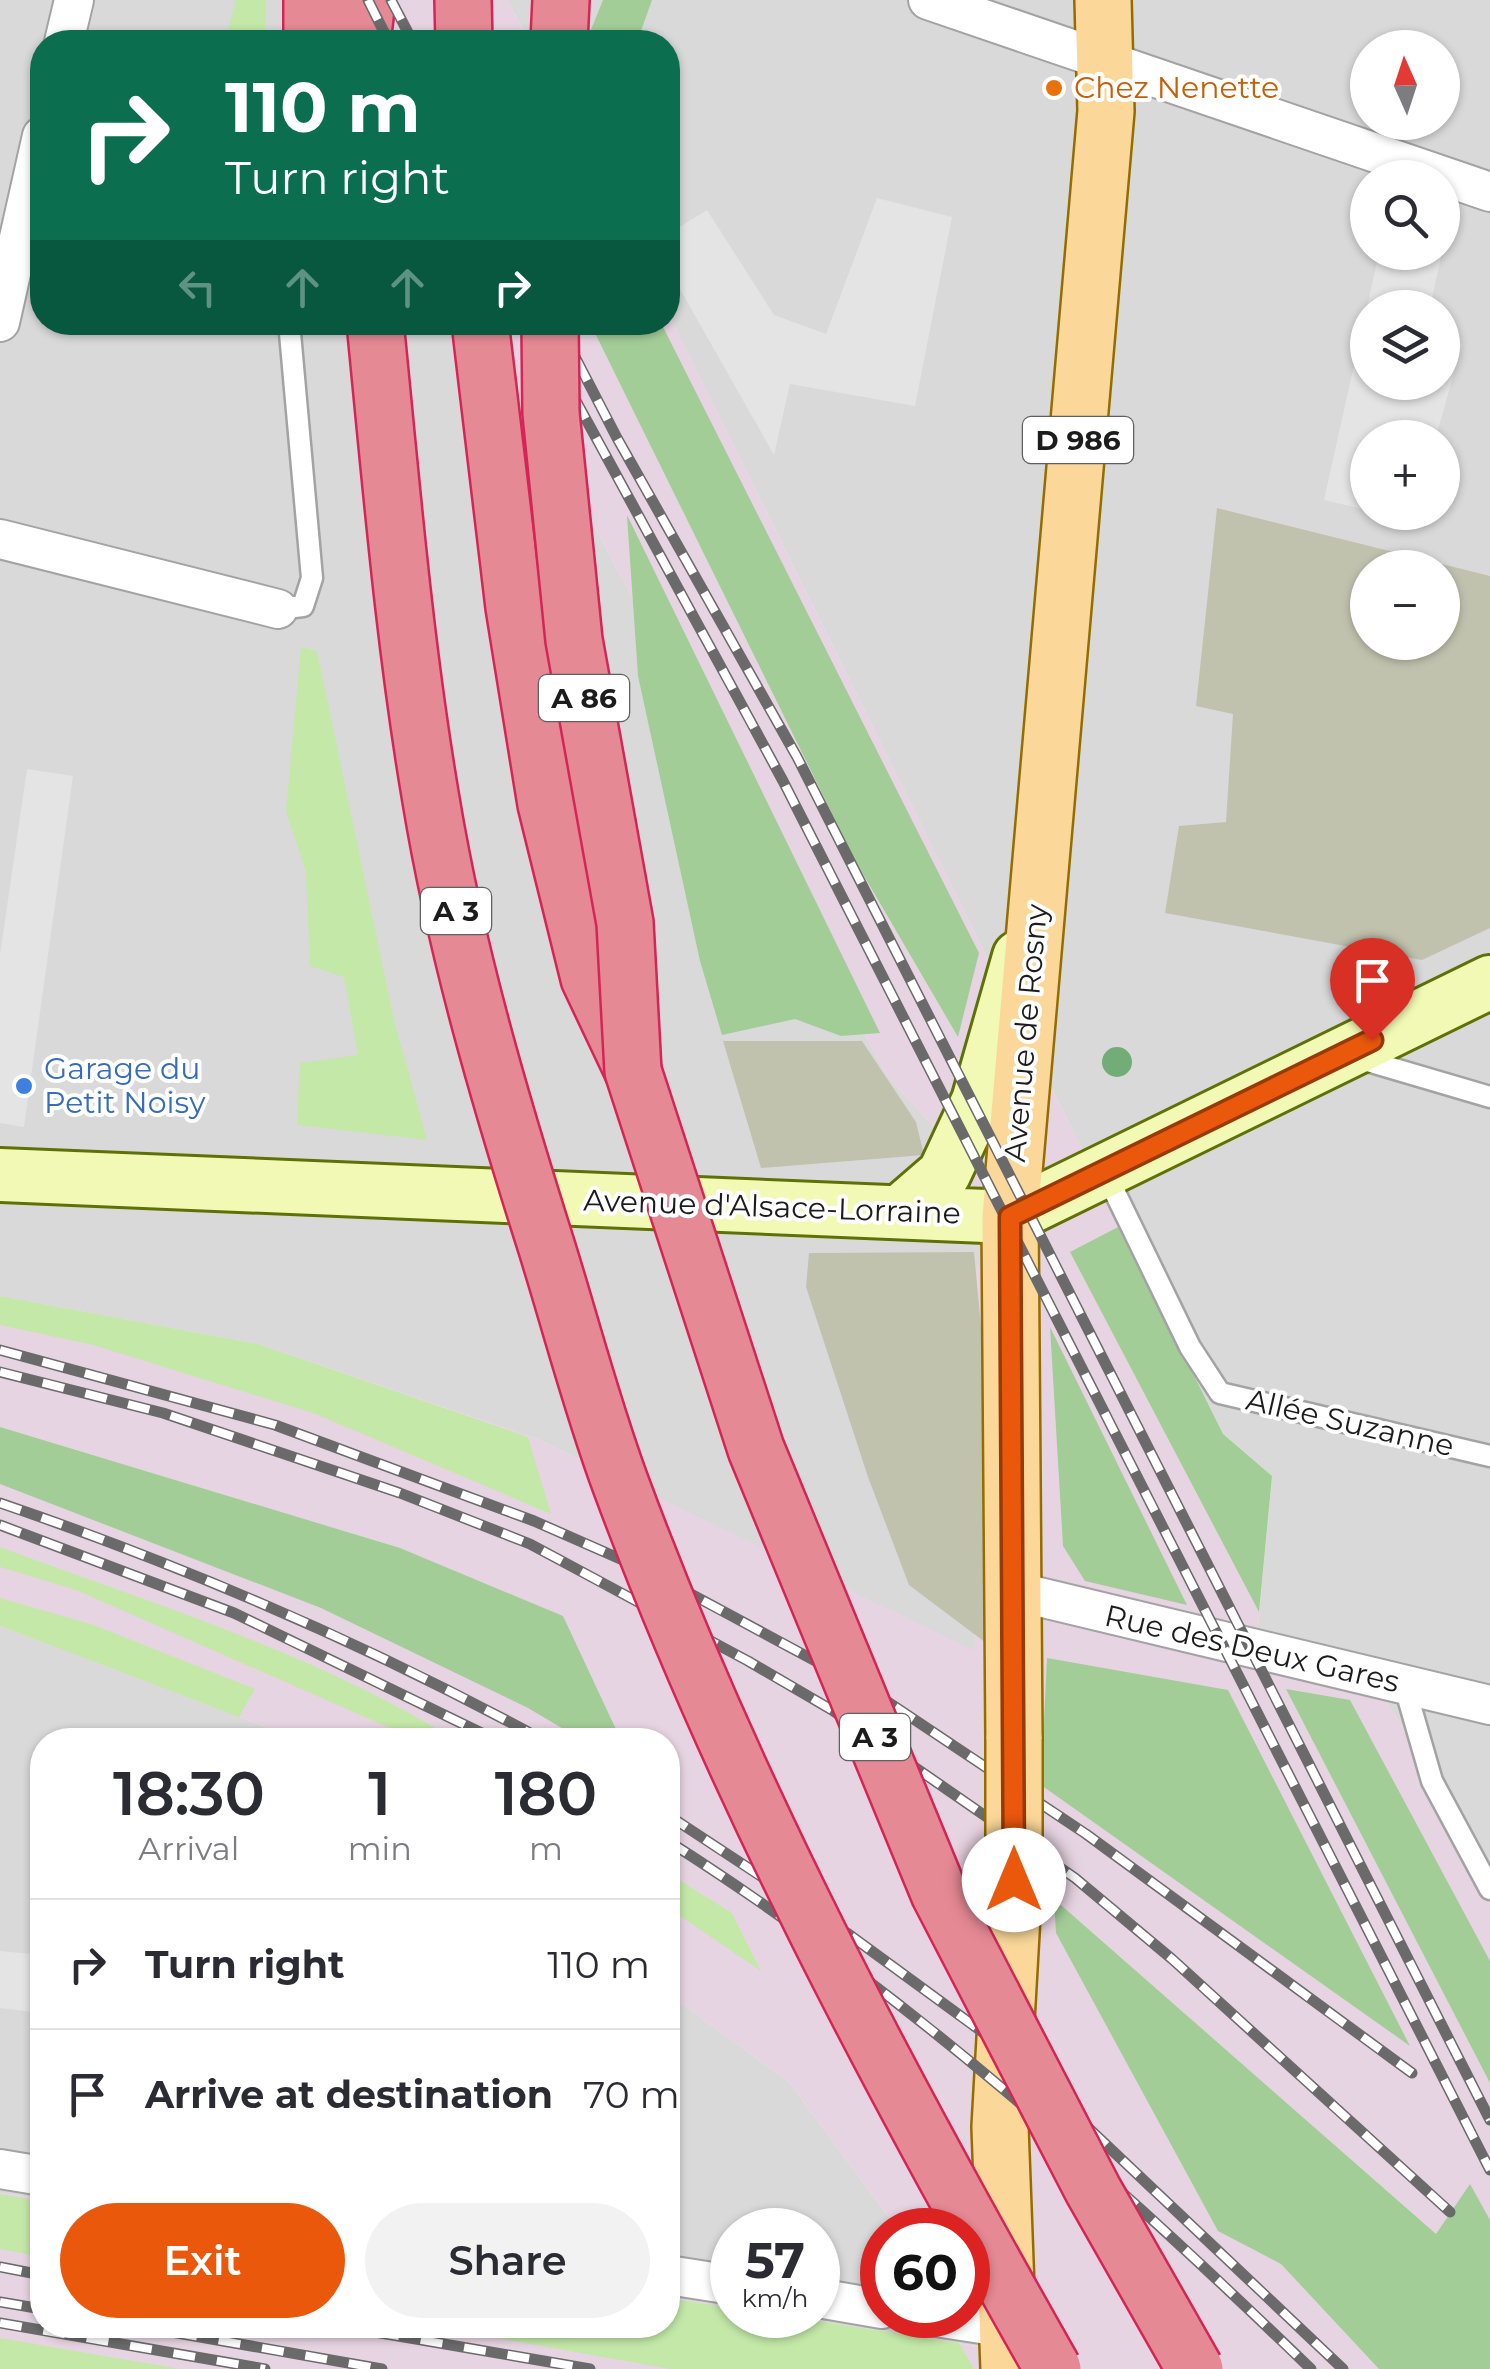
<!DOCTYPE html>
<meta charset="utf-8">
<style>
:root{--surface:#fff;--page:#f2f2f3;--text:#2b2b33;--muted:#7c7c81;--line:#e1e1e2;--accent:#ea580c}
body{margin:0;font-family:Montserrat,sans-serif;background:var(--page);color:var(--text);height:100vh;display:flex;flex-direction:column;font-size:38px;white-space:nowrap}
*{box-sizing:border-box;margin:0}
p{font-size:32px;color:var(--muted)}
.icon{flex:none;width:55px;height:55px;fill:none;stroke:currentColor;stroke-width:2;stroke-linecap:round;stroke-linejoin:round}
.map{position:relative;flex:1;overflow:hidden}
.drawer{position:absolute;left:30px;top:1728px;width:650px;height:610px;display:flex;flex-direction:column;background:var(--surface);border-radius:40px;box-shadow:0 2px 8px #0004}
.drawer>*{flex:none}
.top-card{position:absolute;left:30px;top:30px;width:650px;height:305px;border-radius:40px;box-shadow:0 2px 8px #0004;background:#0b6e4f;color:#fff;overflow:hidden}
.needle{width:65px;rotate:357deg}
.fabs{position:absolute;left:1350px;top:30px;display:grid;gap:20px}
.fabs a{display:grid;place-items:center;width:110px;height:110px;border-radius:50%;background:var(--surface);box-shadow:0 2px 8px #0004;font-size:50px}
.speed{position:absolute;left:710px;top:2208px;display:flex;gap:20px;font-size:50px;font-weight:700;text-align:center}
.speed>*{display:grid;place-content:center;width:130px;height:130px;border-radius:50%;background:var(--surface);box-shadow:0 2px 8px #0004;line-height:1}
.speed small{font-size:25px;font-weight:400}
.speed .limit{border:15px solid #d22;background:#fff;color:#111}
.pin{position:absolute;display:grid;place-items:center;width:85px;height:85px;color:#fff;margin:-102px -42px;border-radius:50% 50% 50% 0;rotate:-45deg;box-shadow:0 0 10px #0007}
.pin .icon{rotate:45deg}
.me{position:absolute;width:110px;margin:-55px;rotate:0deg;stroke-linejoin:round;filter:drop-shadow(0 0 8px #0008)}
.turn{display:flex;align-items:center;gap:35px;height:210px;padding:0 30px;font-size:45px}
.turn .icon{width:130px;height:130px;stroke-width:2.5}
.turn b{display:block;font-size:70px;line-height:85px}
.lanes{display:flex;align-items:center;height:95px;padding:0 30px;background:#0003;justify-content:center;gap:50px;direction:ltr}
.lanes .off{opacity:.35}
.eta{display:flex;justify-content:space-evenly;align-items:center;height:170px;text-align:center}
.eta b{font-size:60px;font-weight:600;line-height:70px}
.primary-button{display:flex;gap:20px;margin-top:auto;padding:20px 30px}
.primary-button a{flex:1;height:115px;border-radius:60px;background:var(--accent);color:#fff;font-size:40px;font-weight:600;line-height:115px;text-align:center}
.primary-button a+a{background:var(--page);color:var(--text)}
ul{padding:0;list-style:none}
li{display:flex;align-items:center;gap:30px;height:130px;padding:0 30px;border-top:2px solid var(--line)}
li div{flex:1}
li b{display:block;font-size:38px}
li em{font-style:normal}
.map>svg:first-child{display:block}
</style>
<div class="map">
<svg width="1490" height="2369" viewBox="0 0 1490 2369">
<rect width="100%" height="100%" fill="#eeebe2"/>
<!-- residential -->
<path fill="#dad9d9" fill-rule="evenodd" d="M0,0h315l22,42h-295v280l444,1 401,753 50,54 70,121 -38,21 6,380 -438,-213 -279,-95 -258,-48z
M507,0h983v1867l-125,-199 -108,-32 15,-160 -49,-42 -555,-1121v-271h-138zM1368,48h74v74h-74zM1368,178h74v74h-74zM1368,308h74v74h-74zM1368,438h74v74h-74zM1368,568h74v74h-74z
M0,1626l300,114h-258v459l-42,-6z
M668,1994l121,88 109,148h-16v85h74l21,31 -197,-31h38v-85h-86v78l-64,-11z"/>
<!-- industrial -->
<path fill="#e7d4e2" d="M315,0h192l23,42h-193z
M668,313l555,1121 49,42 -15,160 108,32 125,199v502h-1490v-176l42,6v126h626v-28l64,11v7h48l196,31 -20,-31h12v-85h-70l-109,-148 -121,-88v-254h-368l-300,-114v-330l258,48 279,95 438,212 -6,-380 37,-21 -69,-120 -50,-54 -401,-753 182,-1z"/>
<!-- construction -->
<path fill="#c1c2ae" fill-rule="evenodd" d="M1217,508l273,68v352l-68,32 -257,-47 14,-87 47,-4 7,-108 -37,-8zM1368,568h74v74h-74z
M723,1041h139l54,81 8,33 -163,13z
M974,1252l16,172 4,225 -85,-64 -41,-108 -62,-190 3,-34z"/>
<!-- grass -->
<path fill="#c3e8a8" d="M236,0h30l-1,42h-40z
M301,647l16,4 77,369 33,120 -130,-15 3,-62 58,-8 -14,-78 -34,-11 -4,-94 -20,-61z
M0,1296l258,48 270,93 23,77 -238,-101 -220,-68 -93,-20z
M0,1547c153,57 316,106 455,193h-38l-341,-150 -76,-23z
M0,1598l91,26 164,65 -16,28 -239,-91z
M668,1873l64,40 29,58 -93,-63z
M0,2194l42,7v56l-42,-8z
M668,2298l64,10v7h46l181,28 15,26h-304l-246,-44h244z
M0,2338l180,31h-180z"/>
<!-- forest -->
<path fill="#a3cd97" d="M603,0h49l-15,42h-51z
M590,323h71l318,630 -21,84 -102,-175z
M627,516v-1l253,518 -39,3 -46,-17 -73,16 -22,-74 -62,-285z
M1120,1226l103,208 49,42 -13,136 -189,-360z
M1050,1327l137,278 -102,-24 -22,-35z
M0,1427l400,121 163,68 58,124h-39l-54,-32 -207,-100 -321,-124z
M1047,1658l181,32 182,356 -369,-261z
M1286,1689l64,11 140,261v122z
M1054,1899l382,335 34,-50 20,36v149h-111l-98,-105 -63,-33 -162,-298z"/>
<!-- parking -->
<path fill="#e4e4e4" d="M877,198l75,19 -37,189 -125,-22 -16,71 -106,-187v-34l39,-24 67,105 52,19z
M1379,253h63l-12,54 -62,1v74h74l1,-46 19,8 -26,93 -68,1 -1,72 -43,-10z
M27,769l46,7 -49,351 -24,-4v-168z
M0,1951l42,4v58l-42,-5z"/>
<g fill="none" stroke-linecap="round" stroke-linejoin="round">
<!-- lane casing -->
<g stroke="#a3a3a3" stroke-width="25">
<path id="lane" d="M278,609l25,-3 9,-28 -23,-256
M1354,1057l136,40
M1105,1172l85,175 30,46 270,63
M1404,1684l28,97 58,108"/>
</g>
<!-- street casing -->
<g stroke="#a3a3a3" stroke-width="42">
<path id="street" d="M928,0l562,192
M64,42l10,-42
M0,322l42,-186
M0,539l278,70
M1014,1591l476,114
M0,2169l42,7
M668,2275l64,10
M818,2298l64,11
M923,2315l84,13"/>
</g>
<!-- secondary casing -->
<g stroke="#5e7105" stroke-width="58">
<path id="secondary" d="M0,1175l1010,42 480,-235
M900,1212l44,-38 34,-73 41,-144"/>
</g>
<!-- primary casing -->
<g stroke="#946d01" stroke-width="60">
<path id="primary" d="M1014,1739l-4,-522 96,-1106 -3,-111
M1009,2369l-9,-242 14,-247"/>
</g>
<!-- highway casing -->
<g stroke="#d62555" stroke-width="60">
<path id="highway" d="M312,0v34l4,8
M463,0l1,42
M362,42l5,-42
M559,42l2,-42
M480,322l34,285 32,197 43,174 44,93"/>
</g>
<!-- lane -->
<use href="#lane" stroke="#fff" stroke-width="20"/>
<!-- street -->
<use href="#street" stroke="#fff" stroke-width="38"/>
<!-- secondary -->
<use href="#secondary" stroke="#f1f9b5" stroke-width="52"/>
<!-- primary -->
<use href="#primary" stroke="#fbd89a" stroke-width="55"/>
<!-- highway -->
<use href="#highway" stroke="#e58994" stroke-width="55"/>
<!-- rail casing -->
<g stroke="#6a6a6a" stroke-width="11">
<path id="rail" d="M368,0l21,42
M391,0l22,42
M533,322l250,459 707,1389
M557,322l60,116 180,319 693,1363
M0,1350l275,75 259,96 116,51 223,120 213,142 326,239
M0,1372l163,41 237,80 130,51 218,117 84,49 243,168 97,81 278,253
M0,1503c188,64 368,142 543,237
M0,1525l234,88 262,127
M668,1815l179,118 156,114 340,322
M668,1841c235,149 443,335 643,528
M0,2267l42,8
M0,2302l42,7
M0,2323l265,46
M132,2325l250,44
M334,2325l256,44"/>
</g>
<!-- rail -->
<use href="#rail" stroke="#fff" stroke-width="8" stroke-dasharray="22" stroke-linecap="butt"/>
<!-- primary-bridge casing -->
<g stroke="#946d01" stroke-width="60" stroke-linecap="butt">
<path id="primary-bridge" d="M1014,1880v-141"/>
</g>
<!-- highway-bridge casing -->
<g stroke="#d62555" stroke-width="60" stroke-linecap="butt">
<path id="highway-bridge" d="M375,322c16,160 29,320 56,478 25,151 69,300 115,445 25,80 46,162 75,240 114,308 270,599 432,884
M550,322l1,91 23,227 51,283 8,148 123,378 183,444 154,297 102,179"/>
</g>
<!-- primary-bridge -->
<use href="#primary-bridge" stroke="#fbd89a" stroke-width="55"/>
<!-- highway-bridge -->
<use href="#highway-bridge" stroke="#e58994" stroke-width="55"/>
</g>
<!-- trees -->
<circle fill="#72ac76" cx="1117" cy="1062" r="15"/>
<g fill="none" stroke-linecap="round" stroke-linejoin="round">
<!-- route casing -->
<g stroke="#983908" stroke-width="25">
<path id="route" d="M1014,1880l-4,-663 362,-177"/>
</g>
<!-- route -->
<use href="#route" stroke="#ea580c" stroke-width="18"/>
</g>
<!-- markers -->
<circle fill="#e8710a" stroke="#fff" stroke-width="4" cx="1054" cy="88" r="10"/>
<circle fill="#3f7fe0" stroke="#fff" stroke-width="4" cx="24" cy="1086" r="10"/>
<g text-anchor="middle" stroke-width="8" stroke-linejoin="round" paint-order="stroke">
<!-- shield labels -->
<g fill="#fff" stroke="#606060" stroke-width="2.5">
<rect x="1023" y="417" width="110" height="46" rx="8"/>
<rect x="539" y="675" width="90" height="46" rx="8"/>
<rect x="421" y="888" width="70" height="46" rx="8"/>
<rect x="840" y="1714" width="70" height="46" rx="8"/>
</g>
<g font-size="28" font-weight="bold" fill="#1c1c1c">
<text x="1078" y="450">D 986</text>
<text x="584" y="708">A 86</text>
<text x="456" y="921">A 3</text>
<text x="875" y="1747">A 3</text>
</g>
<!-- food labels -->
<g font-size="30" fill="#c56008" stroke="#fff" text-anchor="start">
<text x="1074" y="98">Chez Nenette</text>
</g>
<!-- street labels -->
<g font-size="30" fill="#1c1c1c" stroke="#fff">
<text transform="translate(1026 1033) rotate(-85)" y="10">Avenue de Rosny</text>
<text transform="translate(772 1207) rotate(2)" y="10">Avenue d'Alsace-Lorraine</text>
<text transform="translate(1350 1423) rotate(13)" y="10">Allée Suzanne</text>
<text transform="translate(1252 1649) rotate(13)" y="10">Rue des Deux Gares</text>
</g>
<!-- shop labels -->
<g font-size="30" fill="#366cbe" stroke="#fff" text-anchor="start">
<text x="44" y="1079">Garage du<tspan x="44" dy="34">Petit Noisy</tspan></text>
</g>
</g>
</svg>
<div class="fabs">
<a><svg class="needle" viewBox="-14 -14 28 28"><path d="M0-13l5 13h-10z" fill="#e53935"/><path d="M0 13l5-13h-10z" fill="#7c7c81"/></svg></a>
<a><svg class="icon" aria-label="search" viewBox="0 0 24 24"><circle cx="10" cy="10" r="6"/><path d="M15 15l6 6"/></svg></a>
<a><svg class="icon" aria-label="layers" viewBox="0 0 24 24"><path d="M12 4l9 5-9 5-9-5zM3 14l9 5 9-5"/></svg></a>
<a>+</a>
<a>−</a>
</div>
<div class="speed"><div>57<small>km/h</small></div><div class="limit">60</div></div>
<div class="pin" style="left:1372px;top:1040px;background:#d93025"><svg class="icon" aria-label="arrive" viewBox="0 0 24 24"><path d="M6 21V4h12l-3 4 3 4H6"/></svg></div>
<svg class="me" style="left:1014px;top:1880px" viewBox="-20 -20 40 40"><circle r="19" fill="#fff"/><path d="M0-13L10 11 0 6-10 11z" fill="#ea580c"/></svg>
<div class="top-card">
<div class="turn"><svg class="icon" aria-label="right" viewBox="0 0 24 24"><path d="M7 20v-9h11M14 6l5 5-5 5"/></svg><div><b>110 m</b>Turn right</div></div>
<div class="lanes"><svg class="icon off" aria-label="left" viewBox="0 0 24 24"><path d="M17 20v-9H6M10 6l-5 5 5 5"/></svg><svg class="icon off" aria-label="ahead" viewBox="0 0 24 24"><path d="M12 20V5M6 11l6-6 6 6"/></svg><svg class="icon off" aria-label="ahead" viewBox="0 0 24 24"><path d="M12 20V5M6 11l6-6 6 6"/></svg><svg class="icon" aria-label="right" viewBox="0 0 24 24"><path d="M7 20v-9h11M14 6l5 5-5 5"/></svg></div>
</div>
<section class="drawer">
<div class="eta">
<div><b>18:30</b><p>Arrival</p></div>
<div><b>1</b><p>min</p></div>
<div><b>180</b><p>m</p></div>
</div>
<ul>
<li><svg class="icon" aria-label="right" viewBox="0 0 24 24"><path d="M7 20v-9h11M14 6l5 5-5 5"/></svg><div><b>Turn right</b></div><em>110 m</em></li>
<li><svg class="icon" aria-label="arrive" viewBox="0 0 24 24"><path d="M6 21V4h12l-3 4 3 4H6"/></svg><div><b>Arrive at destination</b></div><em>70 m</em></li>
</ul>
<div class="primary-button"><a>Exit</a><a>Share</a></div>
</section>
</div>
